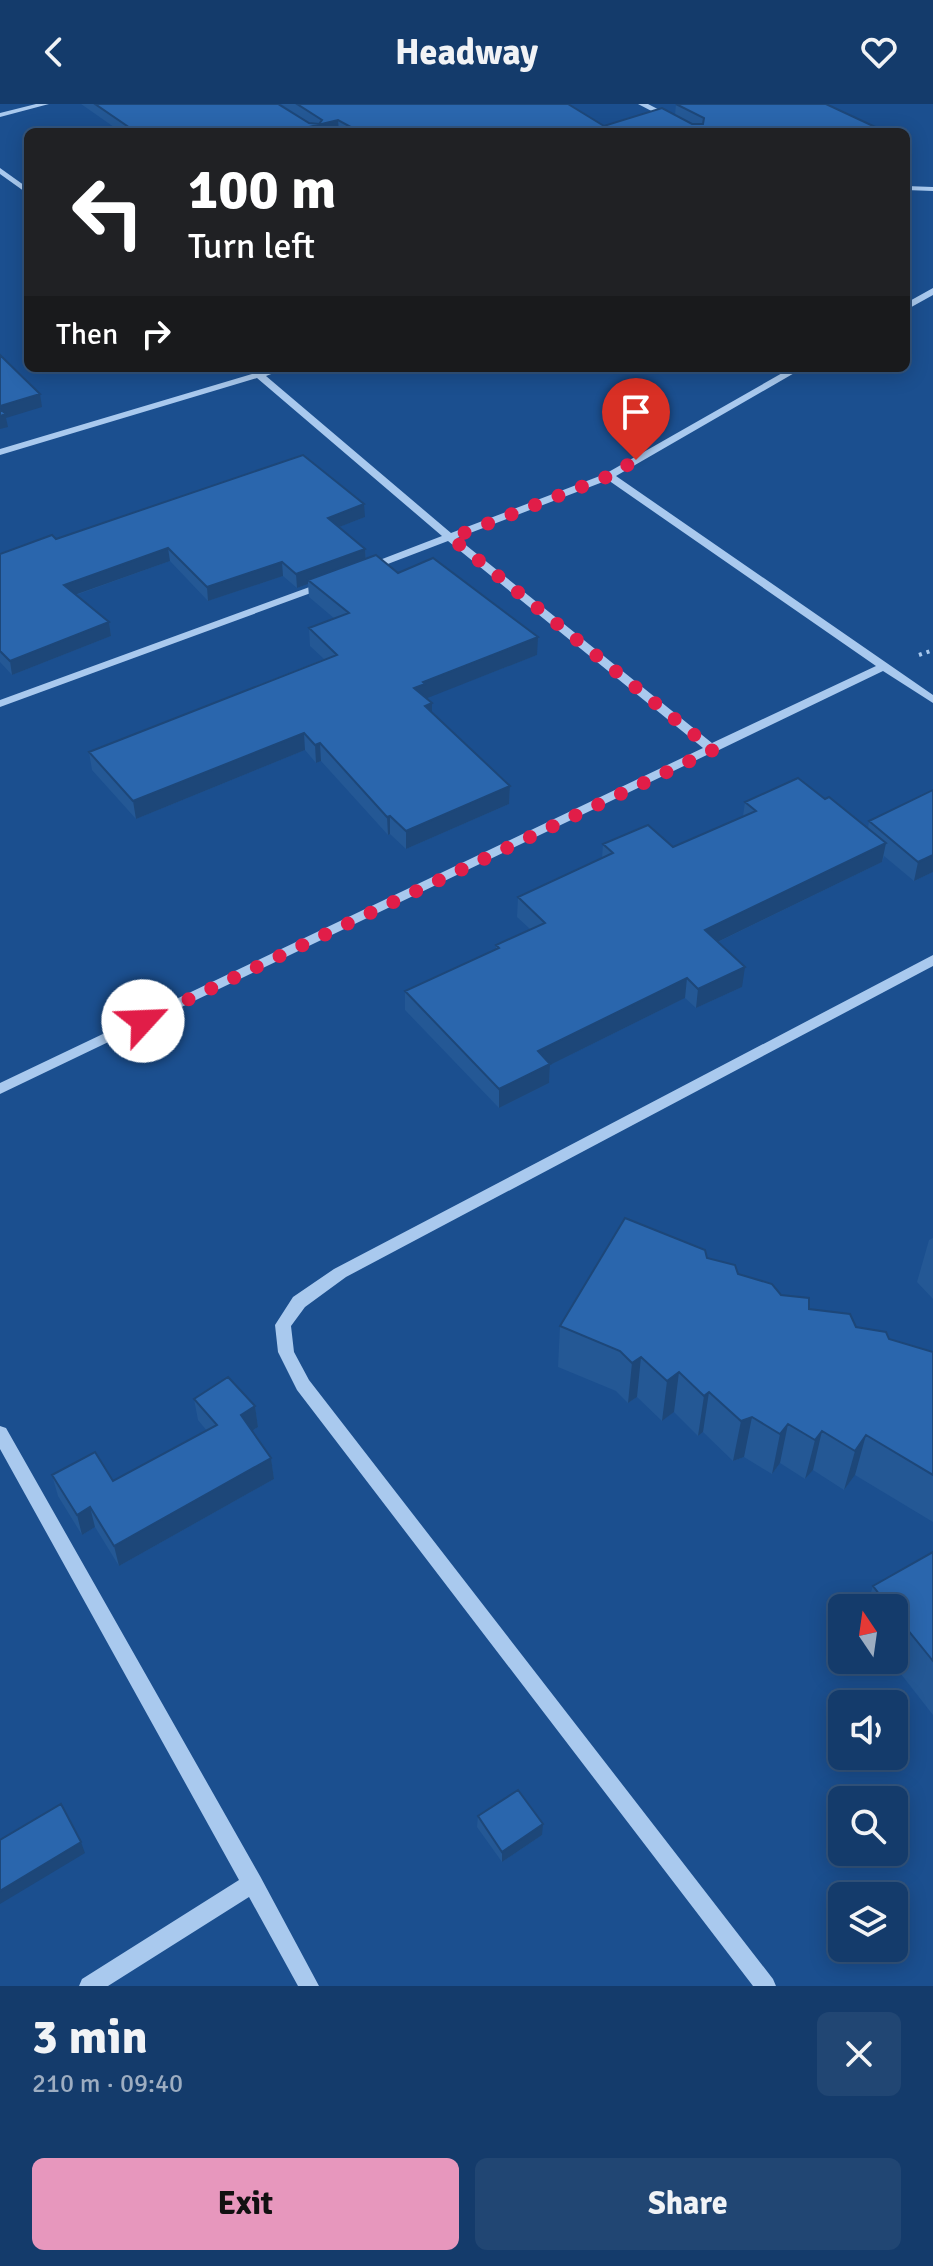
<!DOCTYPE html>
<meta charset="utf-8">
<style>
:root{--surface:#143b6b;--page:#214673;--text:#f1f3f6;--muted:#9dadc1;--line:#33557e;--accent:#e797bd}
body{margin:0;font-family:Signika,sans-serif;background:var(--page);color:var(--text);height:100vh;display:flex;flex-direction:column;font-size:30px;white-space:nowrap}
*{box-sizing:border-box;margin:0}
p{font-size:26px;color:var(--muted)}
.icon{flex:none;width:44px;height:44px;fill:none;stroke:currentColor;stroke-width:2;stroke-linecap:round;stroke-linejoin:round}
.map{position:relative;height:1882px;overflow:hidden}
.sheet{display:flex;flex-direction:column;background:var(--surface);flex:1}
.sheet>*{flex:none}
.banner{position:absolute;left:24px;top:24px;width:886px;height:244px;border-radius:12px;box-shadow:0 4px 20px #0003,0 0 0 2px var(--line);background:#202124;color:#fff;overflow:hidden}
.needle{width:52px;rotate:347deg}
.buttons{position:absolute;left:828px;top:1490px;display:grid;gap:16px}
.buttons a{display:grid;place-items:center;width:80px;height:80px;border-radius:12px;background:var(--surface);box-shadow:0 4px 20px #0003,0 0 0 2px var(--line);font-size:40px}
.pin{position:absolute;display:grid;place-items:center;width:68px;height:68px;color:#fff;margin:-82px -34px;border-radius:50% 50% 50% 0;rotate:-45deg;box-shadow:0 0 8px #0007}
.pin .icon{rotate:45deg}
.me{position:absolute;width:88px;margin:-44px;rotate:65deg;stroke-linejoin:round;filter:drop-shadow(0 0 6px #0008)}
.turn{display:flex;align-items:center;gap:28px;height:168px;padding:0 32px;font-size:36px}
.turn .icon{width:104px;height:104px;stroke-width:2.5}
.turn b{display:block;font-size:56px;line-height:68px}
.then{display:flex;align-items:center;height:76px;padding:0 32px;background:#0003;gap:16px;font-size:30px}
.round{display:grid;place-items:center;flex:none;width:84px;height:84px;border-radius:12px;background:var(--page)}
.summary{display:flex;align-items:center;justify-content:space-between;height:136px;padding:0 32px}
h1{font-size:48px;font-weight:800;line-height:60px}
.button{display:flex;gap:16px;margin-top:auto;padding:16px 32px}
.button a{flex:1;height:92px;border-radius:12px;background:var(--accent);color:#111;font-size:32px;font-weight:800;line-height:92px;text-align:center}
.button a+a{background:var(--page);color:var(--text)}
header{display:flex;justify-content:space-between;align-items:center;height:104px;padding:0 32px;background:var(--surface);font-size:36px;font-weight:800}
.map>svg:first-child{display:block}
</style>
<header><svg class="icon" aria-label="back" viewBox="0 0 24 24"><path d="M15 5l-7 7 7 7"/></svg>Headway<svg class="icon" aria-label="heart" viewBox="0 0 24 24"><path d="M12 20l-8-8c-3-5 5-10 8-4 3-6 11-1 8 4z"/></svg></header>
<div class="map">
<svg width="933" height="1882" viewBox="0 0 933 1882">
<rect width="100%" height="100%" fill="#1b4f8f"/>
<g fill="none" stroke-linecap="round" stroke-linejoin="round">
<!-- path -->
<path stroke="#a9c9ee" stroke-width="4" stroke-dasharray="3 5" stroke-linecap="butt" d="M919,551l14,-5"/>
<!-- minor -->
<path fill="#a9c9ee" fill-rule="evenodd" d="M36,0h13l-49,13v-4z
M638,0h10l54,28h-10z
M0,64l28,20v6l-28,-20z
M906,82l27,1v4l-27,-1z
M933,184v7l-27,15v-7z
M246,264h11l4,3 11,-3h15l-21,8 185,157 154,-59 186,-106h12l-187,108 317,219v8l-50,-32 -164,79 -2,3h-6l-711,341v-11l703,-335 -255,-207 -76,29h-8v-4l78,-30 -185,-158 -257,77v-6l252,-75zM608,376l268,186 -164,77 -255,-205z
M326,477l4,1v4l-330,121v-7z
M933,851v11l-587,311 -41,30 -14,19 3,26 15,28 464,599 3,7h-23l-456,-596 -19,-38 -3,-27 18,-28 41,-28z
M0,1322l6,2 254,448 59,110h-21l-49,-89 -141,89h-29l3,-7 157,-99 -239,-431z"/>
</g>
<!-- wall -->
<path fill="#245895" d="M81,0h197l33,20 -30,-20h287l36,22 71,-11 1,-11 210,28h-545l-2,-1 -6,1h-212z
M365,413l-26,10 26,22 1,9 32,15 139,82 -111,43 6,14 78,74 -1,18 -103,45 -16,-15 -2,1 -67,-74 -5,2 -11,-13 -169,69 -44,-49 -3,-18 235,-93 -14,-13 -1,-18 26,-9 -26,-22 -1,-13 -11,4 -14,-12 -75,25 -38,-40 -94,34 33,27 2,14 -99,39 -12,-13v-108l56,-15z
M825,695l43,29 1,-7 64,51 -19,9 -30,-25 -2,6 -164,80 24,45 -46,21 -11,-10 -135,67 -1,18 -50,25 -94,-98v-19l91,-42v-4l34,-16 -13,-12 1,-20 84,-39 1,-14 70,3 70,-31 2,-14z
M933,1134v61l-16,-17 12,-42z
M707,1154l102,51 80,30 44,13v170l-78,-47 -11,15 -31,-20 -8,9 -25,-16 -8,11 -28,-17 -11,4 -30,-29 -5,4 -24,-24 -12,9 -25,-24 -9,6 -12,-12 -58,-24 2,-41z
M194,1295l61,7 3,21 -6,4 19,27 3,21 -155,87 -24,-39 -13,8 -24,-39 -6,-21 61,6 94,-50 -9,-11z
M933,1448v163l-43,-55h4v-52h-28l7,-22z
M478,1712l64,19 -40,27 -25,-35z"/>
<!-- shaded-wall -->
<path fill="#1d4779" d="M338,16l1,11 -6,1h-45z
M40,290l2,13 -36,11 2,9 -8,2v-23z
M364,400l1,13 -36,14 -1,-13z
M168,444l2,13 -104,37 -2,-13z
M365,445l1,13 -58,18v4l-11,4 -1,-14z
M282,458l1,14 -75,25 -1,-14z
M109,518l2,14 -99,39 -2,-14z
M538,533l-1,18 -112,44 -11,-11 9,-6z
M432,599v18l-7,-15z
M304,629l1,17 -169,69 -3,-18z
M320,639l1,18 -5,2 -1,-18z
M510,682l-1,18 -103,45v-18z
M390,712v18l-2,1 -1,-18z
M886,739l-4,19 -179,87 2,-19z
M933,751v17l-19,9 4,-19z
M745,863l-3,20 -46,21 2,-19z
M687,874l-2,20 -135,67 -1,18 -50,25v-19l39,-38z
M641,1253l-4,40 -9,6 4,-40z
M679,1268l-5,40 -12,9 5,-40z
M709,1288l-6,40 -5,4 6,-40z
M255,1302l3,21 -14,9 -3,-21z
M752,1313l-8,40 -11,4 8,-40z
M788,1320l-8,39 -8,11 8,-40z
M822,1327l-9,39 -8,9 10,-39z
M866,1331l-11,40 -11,15 11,-39z
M271,1354l3,21 -155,87 -5,-20z
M90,1403l5,20 -13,8 -5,-20z
M543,1720l-1,11 -40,27v-10z
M81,1738l4,11 -85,51v-13z"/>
<!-- building -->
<path fill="#2a66ad" stroke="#1d4779" stroke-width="2" d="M95,0h183l31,19 10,1 3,-4 -25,-16h271l36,22 58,-18 30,16h11l1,-6 -28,-14h150l60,28h-526l-22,-12 -50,12h-152z
M0,251l40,39 -40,12z
M0,305l6,5 -6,2z
M303,351l61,49 -36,14 37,31 -69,25 -14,-12 -75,25 -39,-39 -104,37 45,37 -99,39 -10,-10v-97l52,-19 4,4z
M376,451l22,18 35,-15 105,79 -115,45 2,2 -11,4 18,15 -7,3 85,80 -104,45 -16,-15 -3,1 -67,-74 -5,2 -11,-12 -171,68 -44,-49 248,-97 -28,-27 40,-15 -41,-33z
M798,674l27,21 4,-2 57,46 -181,87 40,37 -47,22 -11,-11 -149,73 12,13 -51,25 -94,-98 94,-43 -3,-3 49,-22 -27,-26 95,-44 -10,-9 45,-19 25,22 83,-36 -11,-9z
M933,686v65l-15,7 -49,-41z
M625,1114l80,32 2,8 28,7 3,9 34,10 9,11 28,3v11l41,5 6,13 30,5 3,7 44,13v123l-67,-40 -11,16 -33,-20 -7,9 -27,-16 -8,10 -28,-17 -11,4 -32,-29 -5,4 -25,-24 -12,9 -26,-24 -9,6 -12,-12 -60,-25z
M228,1273l27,29 -14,9 30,43 -157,88 -24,-39 -13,8 -25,-40 43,-23 18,29 104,-56 -23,-26z
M933,1448v109l-39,-48v-5h-4l-17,-22z
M518,1686l25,34 -41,28 -24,-36z
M61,1700l20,38 -81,49v-51z"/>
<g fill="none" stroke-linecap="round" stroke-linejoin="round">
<!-- route -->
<path stroke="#e11d48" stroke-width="14" stroke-dasharray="0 25.2" d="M143,917l570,-271 -262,-212 158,-62 27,-16"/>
</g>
</svg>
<div class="buttons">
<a><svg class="needle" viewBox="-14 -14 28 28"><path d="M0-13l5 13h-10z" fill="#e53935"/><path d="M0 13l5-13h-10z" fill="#9dadc1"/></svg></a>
<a><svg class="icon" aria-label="sound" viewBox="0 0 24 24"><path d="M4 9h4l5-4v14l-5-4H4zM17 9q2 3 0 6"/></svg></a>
<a><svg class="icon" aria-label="search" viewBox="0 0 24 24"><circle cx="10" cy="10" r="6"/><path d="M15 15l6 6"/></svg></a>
<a><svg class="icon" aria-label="layers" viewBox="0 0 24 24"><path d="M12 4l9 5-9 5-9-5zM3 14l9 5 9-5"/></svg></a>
</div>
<div class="pin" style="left:636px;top:356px;background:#d93025"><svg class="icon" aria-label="arrive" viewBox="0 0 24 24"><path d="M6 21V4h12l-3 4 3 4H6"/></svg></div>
<svg class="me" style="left:143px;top:917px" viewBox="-20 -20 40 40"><circle r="19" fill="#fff"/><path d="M0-13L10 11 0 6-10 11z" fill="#e11d48"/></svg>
<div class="banner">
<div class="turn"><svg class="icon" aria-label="left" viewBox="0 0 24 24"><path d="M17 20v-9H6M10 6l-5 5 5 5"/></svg><div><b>100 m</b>Turn left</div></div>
<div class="then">Then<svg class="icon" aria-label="right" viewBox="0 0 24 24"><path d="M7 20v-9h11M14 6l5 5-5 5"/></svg></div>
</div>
</div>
<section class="sheet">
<div class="summary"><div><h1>3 min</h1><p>210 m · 09:40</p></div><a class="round"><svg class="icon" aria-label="close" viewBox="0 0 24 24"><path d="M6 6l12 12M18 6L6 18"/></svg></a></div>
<div class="button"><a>Exit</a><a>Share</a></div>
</section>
